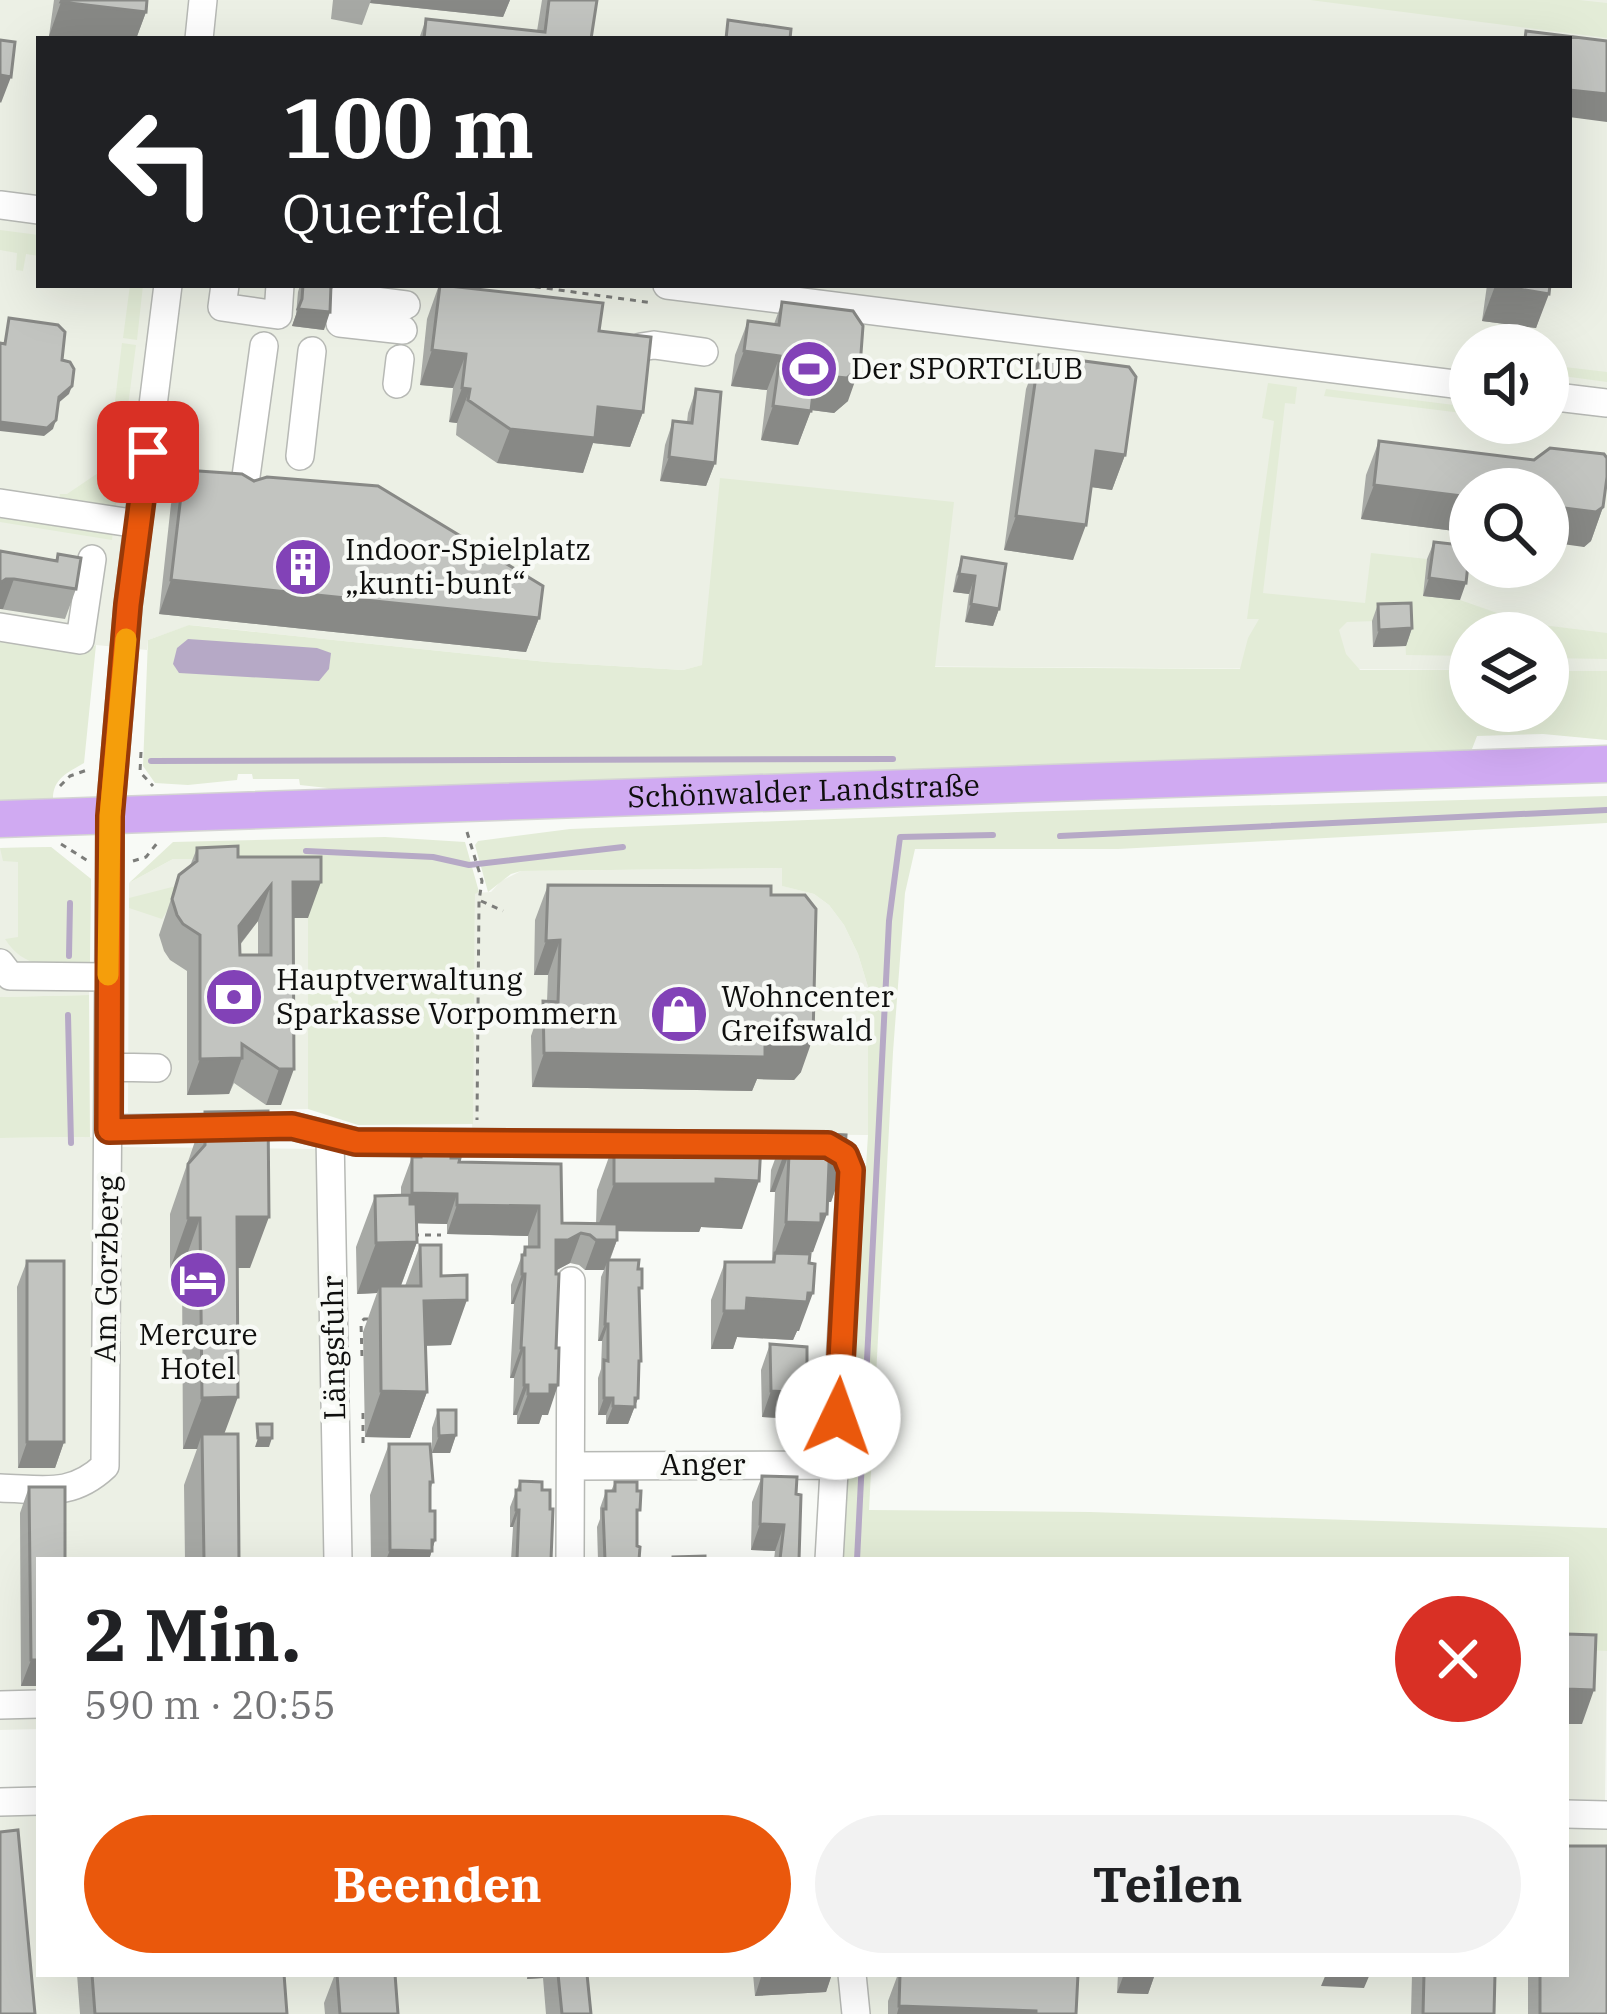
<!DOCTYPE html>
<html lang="de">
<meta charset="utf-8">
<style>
:root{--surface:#fff;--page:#f2f2f2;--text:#202124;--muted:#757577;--accent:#ea580c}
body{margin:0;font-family:"IBM Plex Serif",serif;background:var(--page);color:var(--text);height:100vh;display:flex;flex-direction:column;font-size:45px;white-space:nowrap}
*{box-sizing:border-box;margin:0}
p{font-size:39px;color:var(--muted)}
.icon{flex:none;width:66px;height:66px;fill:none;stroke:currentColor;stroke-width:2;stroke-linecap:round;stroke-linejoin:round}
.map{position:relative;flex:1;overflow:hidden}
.drawer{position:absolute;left:36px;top:1557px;width:1533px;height:420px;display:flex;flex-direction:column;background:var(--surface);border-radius:0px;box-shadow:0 12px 48px #0002}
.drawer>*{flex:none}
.guide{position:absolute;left:36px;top:36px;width:1536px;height:252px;border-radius:0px;box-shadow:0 12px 48px #0002;background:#202124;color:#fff;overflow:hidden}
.buttons{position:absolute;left:1449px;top:324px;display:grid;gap:24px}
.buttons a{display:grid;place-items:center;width:120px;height:120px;border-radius:50%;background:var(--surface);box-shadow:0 12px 48px #0002;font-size:60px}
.pin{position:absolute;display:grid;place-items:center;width:102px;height:102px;color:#fff;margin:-51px;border-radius:24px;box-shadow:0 6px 18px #0006}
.me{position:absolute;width:132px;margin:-66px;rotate:3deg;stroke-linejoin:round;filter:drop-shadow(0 0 9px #0008)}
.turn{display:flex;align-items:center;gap:42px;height:252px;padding:0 48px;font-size:54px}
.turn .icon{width:156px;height:156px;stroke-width:2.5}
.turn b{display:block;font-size:84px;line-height:102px}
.round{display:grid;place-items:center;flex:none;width:126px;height:126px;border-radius:63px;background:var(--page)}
.headline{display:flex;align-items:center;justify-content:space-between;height:204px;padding:0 48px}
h1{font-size:72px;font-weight:700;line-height:90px}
.cta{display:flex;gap:24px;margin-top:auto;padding:24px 48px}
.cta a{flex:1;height:138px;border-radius:72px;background:var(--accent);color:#fff;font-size:48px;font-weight:700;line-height:138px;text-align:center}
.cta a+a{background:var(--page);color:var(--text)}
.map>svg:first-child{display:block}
</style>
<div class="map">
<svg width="1607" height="2014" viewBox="0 0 1607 2014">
<rect width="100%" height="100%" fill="#f8faf6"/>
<!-- built -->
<path fill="#ecf0e5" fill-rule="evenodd" d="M0,0h1607v671h-59v-38h-78v37l-767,-5 -20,5 -136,-8 -357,-37 -42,15 -1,10 -51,-5 -17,8 -79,-13zM39,39h1530v246h-1530zM1470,345h78v78h-78zM1470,489h78v78h-78z
M51,847l40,32 -2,116 -89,2v-149z
M173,859h64l71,34v216l-180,4 1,-230z
M783,868v18l31,8 15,11 15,20 14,29 10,33v148l-396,-3 3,-239 16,-1 10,-11 20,-10z
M90,1137l32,10 195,2 10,411h-288v169l-39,1v-592z
M1566,1650l41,1 -2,149 -39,-1z
M0,1811h39v163h804l3,40h-846z
M1566,1829h41v185h-746l-3,-40h708z"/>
<!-- green -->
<path fill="#e3ecd7" d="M1310,0h269l28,3v35z
M0,230l39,5v21l-13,-2 -3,17 -7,-1 1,-17 -17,-3z
M130,285h13l-6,55 -14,-2z
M122,343l14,2 -13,99 -13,-1z
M1548,365l59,7v10l-59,-8z
M1268,383l29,4 -2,17 -10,-1 -22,190 102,10 6,-50 56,6 -3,37 36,4 66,23 81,10v26l-59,-1v-25h-78v23l-64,-1 -2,-35 -57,2 -8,8 7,24 14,16h110v41h78v-40h59v69l-64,-6 -66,2 -5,13 -25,9 -1083,34 -64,-7 -1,-6h-46l-1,-5h-14l-1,6 -49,5 -33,-2 -12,-17 5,-126 41,-15 358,37 136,8 19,-5 18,-187 234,24 -19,165 305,2 8,-31 11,-19h-12l27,-198 -12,-3z
M1326,389l144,18v7l-146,-18z
M109,447l14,2 -8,63 -57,-9 2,-9h7l40,-27z
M0,512l113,19 -1,9 -112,-18z
M0,640l79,13 17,-8 -12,118c-17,10 -32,16 -31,38l-53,2z
M1607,796v27l-489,26h-203l-10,44 -12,159 -24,458 221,2 517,16v123l-41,-1v-90h-725l27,-425v-148l-10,-33 -14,-29 -15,-20 -15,-11 -32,-8v-18l-261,3 -10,3 -23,18 -13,-47 3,-4 92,-12 447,-17z
M385,837l80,5 14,50 -4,2 -2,230 -115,1 -50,-16v-216l-72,-34h-63l-44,24 44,-41z
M51,847l40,32 -1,83 -7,6c-33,-3 -58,2 -78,-29l13,-2v-75l-15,-1 -3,-13z
M184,884l-22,35 -33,-11v-10z
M89,995l1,142 -90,1v-141z"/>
<!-- water -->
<path fill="#b6a9c6" d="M188,639l129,9 14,5 -2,16 -10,12 -140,-8 -6,-9 4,-16z"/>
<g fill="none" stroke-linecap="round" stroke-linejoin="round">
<!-- stream -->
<path stroke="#b6a9c6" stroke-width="6" d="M151,761l742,-2
M1060,836l547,-26
M306,851l127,6 36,8 154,-18
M69,956l1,-53
M68,1015l3,128
M857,1560l32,-639 11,-84 93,-2"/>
<!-- minor casing -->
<g stroke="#b7b9b5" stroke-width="30">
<path id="minor" d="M199,39l4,-39
M0,205l39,5
M225,285l-3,22 56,8 2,-30
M667,285l803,101
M403,330l-63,-7 3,-26 63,8
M641,347l13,-2 50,7
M397,384l3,-25
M1548,396l59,7
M300,456l12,-105
M243,498l21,-152
M0,503l138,21
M0,627l80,13 12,-81
M0,963l10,13 98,1
M109,1067l48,1
M109,1129l183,-3 64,16 472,3 17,10 6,15 -22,390
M330,1136l8,424
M571,1466l264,-1
M0,1488c43,1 71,10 105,-22l5,-650 18,-210 40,-321
M570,1560l1,-279
M0,1705l39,-1
M0,1802l39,-1
M1566,1814l41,1
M852,1974l4,40"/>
</g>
<!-- major casing -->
<g stroke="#d4d4d3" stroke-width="39">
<g id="major">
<path id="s1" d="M0,819l1607,-55"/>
</g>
</g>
<!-- path -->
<path stroke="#7c7d7a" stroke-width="3" stroke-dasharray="6 6" stroke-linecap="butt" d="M523,285l130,18
M141,752l-1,20 13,14
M60,786l10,-10 17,-6
M467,832l15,49 -3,20 -2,219
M61,844l27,17
M133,861l13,-4 12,-15
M481,901l22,10
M413,1235h28
M362,1356l-1,-33 3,-4h7
M363,1413v36"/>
<!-- minor -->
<use href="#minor" stroke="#fff" stroke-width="27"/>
<!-- major -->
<use href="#major" stroke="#d0aaf2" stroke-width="36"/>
</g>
<!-- wall -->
<path fill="#a7a9a5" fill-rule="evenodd" d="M54,0h93l-1,12 -10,27h-58l-29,-3z
M333,0h177l-7,17 -133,-14 -8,22 -31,-6z
M542,0h55l-6,39h-172l7,-20 111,12z
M300,285h3l21,45 -32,-4 4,-11 2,-23z
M439,285l160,46 44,81 -13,35 -37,-4 -10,30 -86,-10 -41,-28 1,-12 -8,-1 4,-34 -33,-3 7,-66z
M1487,285h63l-14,43 -54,-7z
M782,302l66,99 -14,12 -23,-3 -13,35 -37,-5 6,-50 -36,-4 4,-31 13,-34 26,3z
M1039,355l86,100 -13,35 -21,-3 -18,73 -69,-10 22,-161z
M696,389l19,74 -9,23 -46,-5 5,-36 8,-24 14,1 1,-9z
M1379,441l224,66 -12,34 -7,6 -114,-58v44l-109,-14 5,-44z
M184,470l355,148 -13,34 -367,-38 12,-110z
M1434,542l26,58 -37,-4 4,-37z
M0,551l56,9 2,-6 18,35 -11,30 -65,-10z
M962,557l37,52 -6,17 -28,-4 4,-28 -16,-2 3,-17z
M1378,604l34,24 -6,18 -33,1 -1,-26z
M197,848l41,9 70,61h-15l-12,187h-15l-32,-22 -5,11 -42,1v-124l-17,-11 -6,-9 -5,-16 20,-60 11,-9zM258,921v34h-18v-10z
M548,885l223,10 30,177 -7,8 -37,-1 -5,12 -220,-4 -1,-51 12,-35 4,1 1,-27h-14l1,-55z
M205,1112l45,156h-13l-13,166 15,126h-54l-1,-75 13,-36h-14l-1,-180h-12v-55z
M785,1132l59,32 -13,38h-4l-14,50 -4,2 -10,77h-2l-4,9 -56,-3 -4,12h-22v-49l14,-38h46l1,-2 3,-68h-5l1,-22z
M712,1142l30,87 -41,-2 -2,5 -82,-1v9l-7,20 29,35 -1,103 -10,26h-22v-9h-8v-37l3,-9 1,-28h-4l3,-64 3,-7h-19l-6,-5 -9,-2 -14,7 -8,145h-6l-3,9h-22v-9h-4l1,-37h-4l4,-74h-3v-19l14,-38h3v-11l-81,-2v-10l-31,-1 1,19 -16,44h4l15,-41 21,31 10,69 -26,1 2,46 -17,46 -45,-1 -2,-105 14,-39 -20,1 -1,-47 19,-51 26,-1v-8l11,-30h7l2,-5 30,6 8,4 102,2 1,59 34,1 1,-34 17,-47 63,6h32z
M27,1261l37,181 -9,26h-37l-1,-181z
M770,1344l37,49 -9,26 -36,-2 -1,-47z
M438,1410l18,25 -6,18h-18v-25z
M389,1444l44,38 -3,8v21l5,29 -6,20h-58l-1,-65z
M762,1476l34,18 3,66h-25l1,-9 -24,-1 1,-48z
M520,1481l22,9 9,70h-40l2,-33h-3v-20z
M615,1482l22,37v27l2,14h-41l-1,-33 3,-8v-11l6,-17h5z
M29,1487l10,199h-18l-1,-173z
M77,1974h207l3,40h-207z
M335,1974h60l3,40h-73l-1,-11z
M527,1974h60l4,40h-45l-3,-36 -16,1z
M753,1974h79l-6,18 -71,4z
M898,1974h2l176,40h-188v-13z
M1118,1974h37l-7,20 -31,-1z
M1412,1974h83l-1,40h-83z
M1528,1974h38l41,40h-79z"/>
<!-- shaded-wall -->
<path fill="#888986" d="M371,0h139l-7,17 -133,-14z
M61,2l85,10 -10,27h-58l-29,-3z
M0,75l11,2 -10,26 -1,-1z
M1569,90l38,4v28l-38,-5z
M1495,286l54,8 -13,34 -54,-7z
M298,309l32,3 -6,18 -32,-4z
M432,350l34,4 -13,34 -33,-3z
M744,351l36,5 -13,34 -36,-4z
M860,367l-12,34 -14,12 -31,-4 12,-34z
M72,386l-3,8 -13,11 3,-8z
M462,388l8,1 -13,34 -8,-1z
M773,406l38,5 -13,34 -37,-5z
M598,407l45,5 -13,35 -37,-4 -10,30 -86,-10 13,-34z
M56,420l-3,9 -9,7 -44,-5v-9z
M1096,451l29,4 -13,35 -28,-4z
M669,457l46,6 -9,23 -46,-5z
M1374,485l96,12v36l-109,-14z
M1548,506l55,1 -12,34 -7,6 -36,-5z
M1016,516l70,9 -13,35 -69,-10z
M959,574l16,2 -6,18 -16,-2z
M1429,578l37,5 -6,17 -37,-4z
M6,579h8l-11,30h-3v-26z
M171,580l368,38 -13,34 -367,-38z
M971,604l28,5 -6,17 -28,-4z
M1412,628l-6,18 -33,1 6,-17z
M293,882h28l-13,36h-28z
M271,885l-13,36 -32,41 13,-36z
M560,940l-12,35h-14l12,-34z
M813,1038l-12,34 -7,8 -37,-1 -5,12 -220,-4 12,-34 221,-9z
M242,1058l-13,36 -42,1 13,-36z
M279,1069h15l-13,36h-15z
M784,1154h5l-14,38h-5z
M829,1163l15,1 -13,38h-15z
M716,1179l43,2 -17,48 -41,-2 -2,5 -103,-1 18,-47z
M412,1193l45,1 -10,30 -46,-1z
M457,1205l82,1 -11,30 -81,-2z
M821,1214h6l-14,38h-3l-3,10 -32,-9 -3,7 14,-38z
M237,1217h32l-19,51h-32z
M188,1218h12l-18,51h-12z
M581,1233l-11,30 -13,7h-12l11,-30z
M596,1240h21l-10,26 1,-6 -4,10h-19z
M417,1242l-19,51 -18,-7 -3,7 -20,1 19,-51z
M522,1274h3l-11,30h-3z
M813,1293l-14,38h-2l-4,9 -56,-3 -4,12h-22l13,-38 23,-13z
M467,1300l-16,45 -44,1 17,-45z
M605,1324h3l-6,17h-4z
M521,1348h3l-10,30h-4z
M524,1385h4l-11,30h-4z
M550,1385h8l-10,30h-6l-3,9h-22l11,-30z
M381,1391l46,1 -17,46 -45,-1z
M771,1391l36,2 -9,26 -36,-2z
M238,1397l-19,51 -17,-14 -5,15h-14l19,-51z
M604,1398h9l-7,17h-8z
M635,1398h3l-10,26h-22l7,-18z
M456,1435l-6,18h-18l7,-17z
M258,1438h14l-3,9h-14z
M27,1442h37l-9,26h-37z
M516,1510h3l-6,17h-3z
M760,1524l24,1 -9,26 -24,-1z
M435,1540l-6,20h-43l4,-10z
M31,1660h8v26h-18z
M1566,1689l28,1 -12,34h-16z
M529,1974h15l-1,4 -16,1z
M762,1974h70l-6,18 -71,4z
M1124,1974h31l-7,20 -31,-1z
M1326,1974h44l-6,14 -43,-2z
M899,2006l137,5 -1,3h-138z"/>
<!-- building -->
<path fill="#c2c4c0" stroke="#888986" stroke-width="3" fill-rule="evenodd" d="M62,0h85l-1,12 -85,-10z
M549,0h48l-6,39h-167l2,-20 119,13z
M728,20l63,9 -1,10h-64z
M1526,31l81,10v53l-38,-4v-51h-44z
M0,40l15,2 -4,35 -11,-2z
M303,285h28l-1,27 -32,-3 4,-10z
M440,285l163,18 -4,28 52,6 -8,75 -45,-5 -3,31 -85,-9 -42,-29 2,-11 -8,-1 4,-34 -34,-4z
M1495,285h55l-1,9z
M782,302l71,9 10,15 -3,41 -13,11 -32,-3 -4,36 -38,-5 7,-50 -36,-5 4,-30 31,4z
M9,318l49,7 7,7 -3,28 8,2 4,7 -2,17 -13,11 -3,23 -9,8 -47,-6v-79l5,1z
M1039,355l90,12 7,10 -11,78 -29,-4 -10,74 -70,-9z
M696,389l25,3 -6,71 -46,-6 4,-36 19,2z
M1379,441l155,19 16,-12 54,6 3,4v19l-4,30 -7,5 -48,-6v-17h-78v8l-96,-12z
M184,470l58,4 12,7 13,-4 111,9 165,100 -4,32 -368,-38z
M1434,542l36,4 -4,37 -37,-5z
M0,551l57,10 1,-7 23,4 -5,31 -62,-10h-8l-6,4z
M962,557l44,7 -7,45 -28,-5 4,-28 -16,-2z
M1411,603l1,25 -33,2 -1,-26z
M238,846v11h83v25h-28l1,187h-15l-37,-25v14l-42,1v-124l-17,-11 -6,-9 -5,-16 7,-24 18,-14v-13zM271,885v70h-31l-1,-29z
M548,885l223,1v9h34l11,14 -3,129 -7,8 -41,-2v13l-221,-4 -1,-52 15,1 2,-62 -14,1z
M268,1111l1,106h-32l1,180 -36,1 -2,-180h-12v-54l17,-19v-33z
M785,1132l61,3 -2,29 -15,-1 -2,51h-6v9l-35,-1 3,-68h-5z
M712,1142l49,2 -2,37 -43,-2v5h-102v-41h63v6h34z
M421,1152h30v6h9l-1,4 102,2 1,59 55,1v16h-21l-6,-5 -9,-2 -13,7h-12v34h3l-3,74h3l-1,37h-8v9h-22v-9h-4v-37h-3l4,-74h-3v-19h3v-8h14v-41l-82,-1v-11l-45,-1v-36h9z
M410,1195v9h6l1,38 -41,1 -1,-47z
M420,1245h21v31l26,-1v25l-43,1 3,91 -46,-1 -1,-105h41z
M775,1253l35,1 -1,9 6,1 -2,29h-5l-1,9 -60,-4 -1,13h-22l1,-49h49z
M608,1260h31l-1,9h4v19h-3l2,73h-2l-1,37h-3v9l-22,-1v-8h-9v-38l4,1v-37h-3z
M27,1261h37v181h-37z
M770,1344l37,3v46l-36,-2z
M438,1410h18v25l-17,1z
M257,1424h15v14h-14z
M202,1434h36l1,126h-35z
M389,1444h41l3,38h-3v29h5v29h-3v11l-42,-1z
M762,1476l35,1 -1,17 5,1 -2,65 -19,-1 4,-34 -24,-1z
M520,1481l22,1v8h8v19h3l-2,51h-34l2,-50h-3v-20h4z
M615,1482h22v9h4l-1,19h-3v36l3,1 -1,13h-34l-2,-51h3v-18h9z
M29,1487h36v73h-26v100h-8z
M705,1556v4h-32v-3z
M1566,1634l30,1 -2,55 -28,-1z
M18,1830l17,184h-35v-182z
M1566,1846h41v168h-67v-40h26z
M92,1974h192l3,40h-192z
M337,1974h58l3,40h-58z
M558,1974h29l4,40h-29z
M900,1974h178l-2,40h-40v-3l-137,-5z
M1424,1974h71l-1,40h-71z"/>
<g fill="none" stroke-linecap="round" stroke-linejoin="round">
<!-- route casing -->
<g stroke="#983908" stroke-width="30">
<path id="route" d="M148,452l-20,153 -18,211 -1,314 183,-4 64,16 472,3 17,10 6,15 -13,247"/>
</g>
<!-- route -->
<use href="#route" stroke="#ea580c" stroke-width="21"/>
<!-- slow -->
<path stroke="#f59e0b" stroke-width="21" d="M108,975l2,-159 16,-177"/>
</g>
<!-- icons -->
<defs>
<g id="stadium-disc" transform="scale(3)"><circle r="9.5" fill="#8242b7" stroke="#f8faf6"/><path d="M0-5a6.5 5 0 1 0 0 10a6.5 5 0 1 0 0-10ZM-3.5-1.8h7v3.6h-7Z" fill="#fff"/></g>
<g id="building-disc" transform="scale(3)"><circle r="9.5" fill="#8242b7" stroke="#f8faf6"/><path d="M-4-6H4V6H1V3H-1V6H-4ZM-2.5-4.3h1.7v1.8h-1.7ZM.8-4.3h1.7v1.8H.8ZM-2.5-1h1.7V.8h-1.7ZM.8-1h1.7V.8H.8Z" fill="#fff"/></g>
<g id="bank-disc" transform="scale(3)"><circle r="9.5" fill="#8242b7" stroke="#f8faf6"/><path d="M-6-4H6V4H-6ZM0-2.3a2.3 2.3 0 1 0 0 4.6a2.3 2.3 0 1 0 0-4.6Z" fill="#fff"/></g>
<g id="shop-disc" transform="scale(3)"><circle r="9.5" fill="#8242b7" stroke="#f8faf6"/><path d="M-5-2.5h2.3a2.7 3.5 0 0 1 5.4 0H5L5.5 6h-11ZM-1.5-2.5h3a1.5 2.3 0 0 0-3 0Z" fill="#fff"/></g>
<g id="hotel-disc" transform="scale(3)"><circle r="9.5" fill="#8242b7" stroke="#f8faf6"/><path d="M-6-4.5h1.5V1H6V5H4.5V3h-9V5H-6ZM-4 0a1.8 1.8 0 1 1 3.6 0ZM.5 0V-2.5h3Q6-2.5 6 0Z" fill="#fff"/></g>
</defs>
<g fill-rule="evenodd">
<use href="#stadium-disc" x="809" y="369"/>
<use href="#building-disc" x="303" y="567"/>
<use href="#bank-disc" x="234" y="997"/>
<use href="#shop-disc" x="679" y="1014"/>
<use href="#hotel-disc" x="198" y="1280"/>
</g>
<g text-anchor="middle" stroke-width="9" stroke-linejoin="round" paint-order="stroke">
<!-- poi labels -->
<g font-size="30" fill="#0e0e0d" stroke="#f8faf6" text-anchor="start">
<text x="851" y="379">Der SPORTCLUB</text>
<text x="345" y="560">Indoor-Spielplatz<tspan x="345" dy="34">„kunti-bunt“</tspan></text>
<text x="276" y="990">Hauptverwaltung<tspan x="276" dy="34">Sparkasse Vorpommern</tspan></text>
<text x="721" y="1007">Wohncenter<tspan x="721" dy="34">Greifswald</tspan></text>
<text x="198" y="1345" text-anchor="middle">Mercure<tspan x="198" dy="34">Hotel</tspan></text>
</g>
<!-- street labels -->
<g font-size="30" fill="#0e0e0d" stroke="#f8faf6">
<text dy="10" stroke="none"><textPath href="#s1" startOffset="804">Schönwalder Landstraße</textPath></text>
<text transform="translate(107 1269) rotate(-89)" y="10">Am Gorzberg</text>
<text transform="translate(334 1348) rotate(-91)" y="10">Längsfuhr</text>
<text x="703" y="1475">Anger</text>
</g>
</g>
</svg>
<div class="buttons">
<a><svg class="icon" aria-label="sound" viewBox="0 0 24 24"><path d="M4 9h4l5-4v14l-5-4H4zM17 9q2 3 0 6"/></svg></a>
<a><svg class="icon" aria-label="search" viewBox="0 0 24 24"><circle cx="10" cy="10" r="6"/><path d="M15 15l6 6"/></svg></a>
<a><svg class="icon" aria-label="layers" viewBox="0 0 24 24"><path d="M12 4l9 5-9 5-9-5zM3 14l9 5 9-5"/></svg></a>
</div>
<div class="pin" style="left:148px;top:452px;background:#d93025"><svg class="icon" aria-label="arrive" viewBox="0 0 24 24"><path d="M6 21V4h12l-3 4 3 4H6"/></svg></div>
<svg class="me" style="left:838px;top:1417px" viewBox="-20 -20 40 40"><circle r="19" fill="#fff"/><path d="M0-13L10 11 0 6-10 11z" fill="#ea580c"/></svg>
<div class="guide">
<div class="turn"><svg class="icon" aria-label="left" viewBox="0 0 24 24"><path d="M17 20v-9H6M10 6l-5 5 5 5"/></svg><div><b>100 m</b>Querfeld</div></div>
</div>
<section class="drawer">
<div class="headline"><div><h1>2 Min.</h1><p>590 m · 20:55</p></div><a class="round" style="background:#d93025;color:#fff"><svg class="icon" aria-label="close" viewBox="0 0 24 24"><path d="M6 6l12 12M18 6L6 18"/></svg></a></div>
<div class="cta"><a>Beenden</a><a>Teilen</a></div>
</section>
</div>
